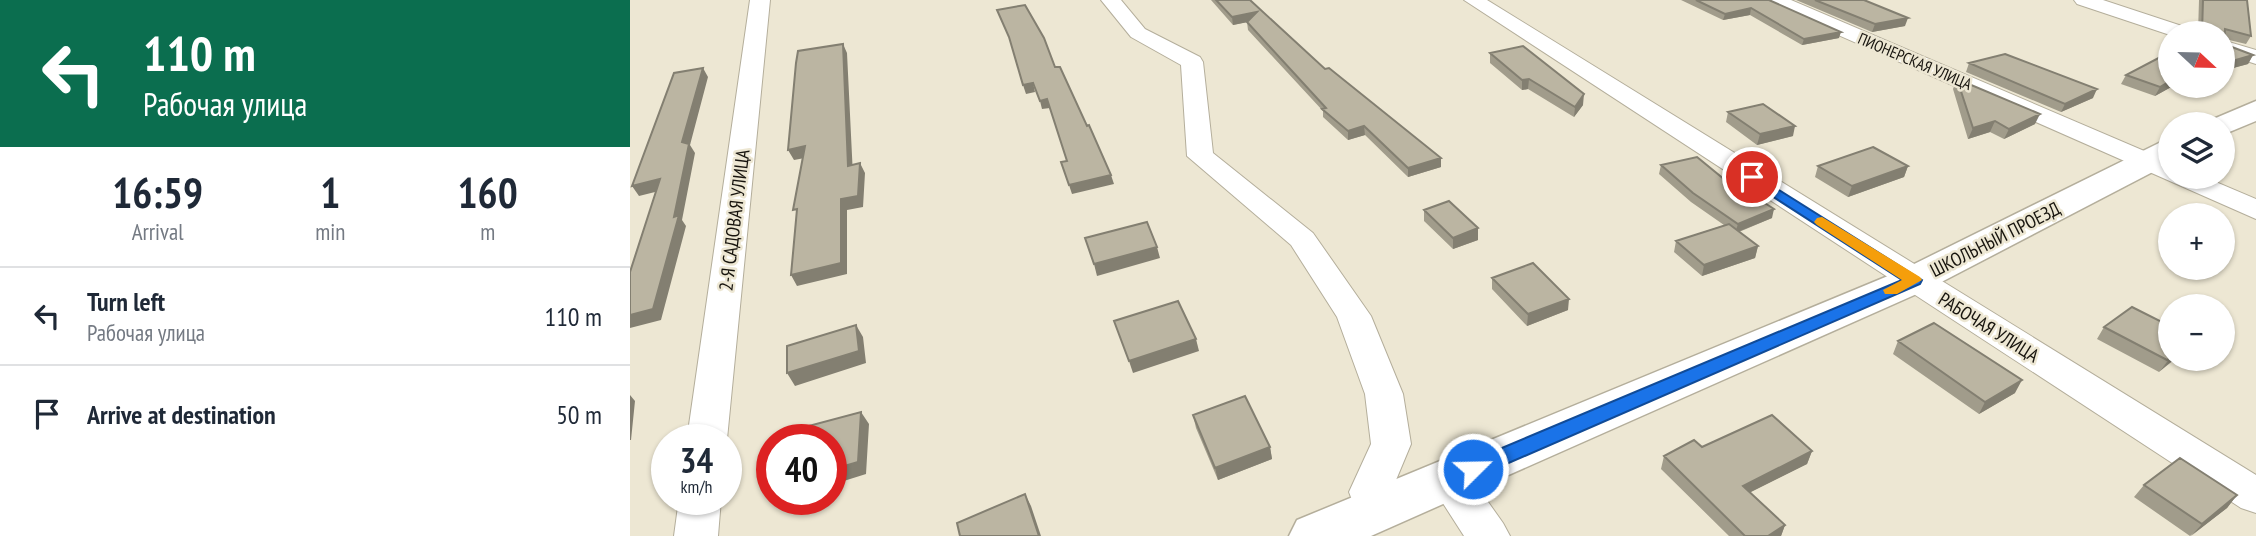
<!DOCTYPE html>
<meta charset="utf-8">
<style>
:root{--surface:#fff;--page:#f2f2f3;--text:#1f2937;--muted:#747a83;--line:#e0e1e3}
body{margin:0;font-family:"PT Sans Narrow",sans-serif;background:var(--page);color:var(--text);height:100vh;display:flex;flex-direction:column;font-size:26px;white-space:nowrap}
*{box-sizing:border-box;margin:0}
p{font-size:23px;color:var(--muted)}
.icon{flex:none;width:38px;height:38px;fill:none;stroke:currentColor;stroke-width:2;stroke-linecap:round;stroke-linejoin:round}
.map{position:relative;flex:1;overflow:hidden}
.panel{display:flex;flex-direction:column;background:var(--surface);width:630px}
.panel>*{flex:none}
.guide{background:#0b6e4f;color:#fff;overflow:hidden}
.needle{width:46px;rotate:112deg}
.buttons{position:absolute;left:1528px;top:21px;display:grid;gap:14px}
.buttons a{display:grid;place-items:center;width:77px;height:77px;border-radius:50%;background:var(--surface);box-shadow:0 2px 5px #0004;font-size:35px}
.speed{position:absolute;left:21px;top:424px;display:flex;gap:14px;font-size:35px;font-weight:700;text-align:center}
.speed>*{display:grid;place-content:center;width:91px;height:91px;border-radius:50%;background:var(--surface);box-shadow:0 2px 5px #0004;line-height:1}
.speed small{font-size:18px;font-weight:400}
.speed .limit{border:10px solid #d22;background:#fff;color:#111}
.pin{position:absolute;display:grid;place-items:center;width:60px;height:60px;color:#fff;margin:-30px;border:4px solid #fff;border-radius:50%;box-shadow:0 2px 7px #0007}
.me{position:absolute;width:77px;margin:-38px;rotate:67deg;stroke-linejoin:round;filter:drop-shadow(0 0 5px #0008)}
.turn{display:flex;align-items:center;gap:24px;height:147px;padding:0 28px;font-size:32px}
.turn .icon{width:91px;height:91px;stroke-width:2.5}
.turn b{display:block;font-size:49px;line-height:60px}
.eta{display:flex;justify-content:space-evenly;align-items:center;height:119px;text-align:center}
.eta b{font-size:42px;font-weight:700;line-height:49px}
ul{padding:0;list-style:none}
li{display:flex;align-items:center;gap:21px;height:98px;padding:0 28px;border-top:2px solid var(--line)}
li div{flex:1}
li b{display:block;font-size:26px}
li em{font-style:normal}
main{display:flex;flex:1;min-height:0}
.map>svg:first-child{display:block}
</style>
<main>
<section class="panel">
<div class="guide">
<div class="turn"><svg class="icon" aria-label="left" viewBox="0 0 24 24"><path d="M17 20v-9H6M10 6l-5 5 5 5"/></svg><div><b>110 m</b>Рабочая улица</div></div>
</div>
<div class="eta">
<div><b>16:59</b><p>Arrival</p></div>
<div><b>1</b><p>min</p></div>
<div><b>160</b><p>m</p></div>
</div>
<ul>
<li><svg class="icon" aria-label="left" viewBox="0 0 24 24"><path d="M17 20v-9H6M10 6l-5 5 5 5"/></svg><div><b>Turn left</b><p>Рабочая улица</p></div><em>110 m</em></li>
<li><svg class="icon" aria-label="arrive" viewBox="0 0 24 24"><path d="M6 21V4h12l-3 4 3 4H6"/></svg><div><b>Arrive at destination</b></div><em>50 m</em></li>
</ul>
</section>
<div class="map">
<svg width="1626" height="536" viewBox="0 0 1626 536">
<rect width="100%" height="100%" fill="#ede7d3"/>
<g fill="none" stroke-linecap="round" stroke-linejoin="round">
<!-- street casing -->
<g stroke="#b4ae9b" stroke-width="2">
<path id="street" d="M120,0h20l-43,439h-40z
M471,0h20l24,29 55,28 3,5 10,91 100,80 58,83 32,78 8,50 -20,48 5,17 -6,12 -15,6 -15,-6 -11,-29 22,-48 -6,-50 -28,-77 -46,-72 -104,-89 -6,-91 -50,-28z
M834,0h23l769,475v38l-15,-5z
M1135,0h26l379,162v15h34l52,22v20l-488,-215z
M1444,0h29l88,29 3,4 -24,2 -93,-31z
M1592,40l34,10v14l-34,-11z
M819,463l15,5 39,55 7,13h-46l-36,-56 6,-12z
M49,499h42l-3,37h-44z"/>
</g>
<!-- secondary casing -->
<g stroke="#b4ae9b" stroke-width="3">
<path id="secondary" d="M1626,101v20l-34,14v-11h-14l3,-4z
M1540,140v23l-242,126 -557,247h-82l8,-16 603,-249 259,-128z"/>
</g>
<!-- street -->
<use href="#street" fill="#fff" fill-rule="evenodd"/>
<!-- secondary -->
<use href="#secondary" fill="#fff" fill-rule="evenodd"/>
</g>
<!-- wall -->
<path fill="#a19c8b" d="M581,0h39l75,69 116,89v9l-33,10 -43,-42 -17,5 -25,-23v-6l-75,-81 -1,-8 -14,3z
M1051,0h88l70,38 -37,7 -52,-30 -27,5z
M1166,0h68l41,26 -33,6z
M1569,0h48l4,36 -5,8 -21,-5 -1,5 29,11 -5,9 -26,7v-38h-24z
M860,53l93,52 -9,12 -46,-28 -6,1 -32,-27z
M1339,63l124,35 -32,14 -95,-40z
M1496,75l44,11h3l-18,10 -34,-12z
M1327,79l78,45 -31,15 -14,-7 -22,7 -15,-50z
M1098,112l65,24 -36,9 -31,-23z
M1031,165l111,53 -33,14 19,14 -3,12 -53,18 -28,-24 2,-11 48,-16 -33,-23 -32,-28z
M1188,166h90l-4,11 -56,20 -33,-20z
M794,210l54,30 -25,9 -29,-28z
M862,278l76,32 -41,16 -35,-37z
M1474,327l66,32 -11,13 -62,-33z
M1268,341l117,52 -36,21 -86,-60z
M563,415l77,32 2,12 -54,21 -22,-52z
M1072,447l110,4 -5,13 -57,28 35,33 -4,11h-52l-68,-67 3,-13z
M1514,485l93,10 -10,13 -37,28 -56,-39z"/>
<!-- shaded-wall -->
<path fill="#837f71" d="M1121,8l-1,7 -27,5 2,-6z
M627,12l1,8 -25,5 -1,-8z
M1278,18l-3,8 -33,6 3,-8z
M1211,32l-2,6 -37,7 2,-6z
M213,44l4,9 6,123 -5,-10z
M1623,55l-5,9 -26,7v-7z
M73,68l5,9 -18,68 5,8 -13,67 4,6 -25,94 -31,8v-13l44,-98 8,-75z
M899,79l-1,10 -6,1v-10z
M1540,81v5h3l-18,10 5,-9z
M403,83l2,9 -9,2 -3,-9z
M1467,89l-4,9 -32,14 4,-8z
M954,94l-1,11 -9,12 1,-10z
M417,99l3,9 -8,1 -2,-8z
M1410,114l-5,10 -31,15 5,-10z
M1365,121l-5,11 -22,7 5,-11z
M734,126l1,9 -17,5v-9z
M1165,126l-2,10 -36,9 3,-11z
M175,146l5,11 -16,3 -6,-10z
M811,158v9l-33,10v-9z
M230,163l5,10 -2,34 -16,3v64l-50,12 -6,-11 50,-76z
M1278,166l-4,11 -56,20 4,-11z
M481,175l3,9 -42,10 -3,-9z
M30,179l7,10 -28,7 -7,-10z
M1144,209l-2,9 -37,15 3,-9z
M848,228v12l-25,9v-11z
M1128,246l-3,12 -53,18 2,-11z
M527,247l3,11 -63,18 -3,-12z
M939,299l-1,11 -41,16 1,-12z
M226,325l7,12 3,26 -71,23 -8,-13z
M566,339l3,12 -66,22 -4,-12z
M1540,358v1h5l-16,13z
M1392,380l-7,13 -36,21 6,-12z
M0,395l5,6 -4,39h-1z
M231,412l8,12 -3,50 -35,11v-15z
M640,447l2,12 -54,21 -3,-12z
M1182,451l-5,13 -68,34 4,-12z
M395,494l6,12 10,30h-2z
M1607,495l-10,13 -36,28 11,-12z
M1155,525l-4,11h-13z"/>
<!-- building -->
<path fill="#bbb5a2" stroke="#837f71" stroke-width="2" d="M586,0h34l75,69 4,-1 112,90 -33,10 -44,-42 -16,5 -26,-22 4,-1 -79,-86 10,-10 -25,5z
M1066,0h73l72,32 -37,7 -53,-31 -26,6z
M1185,0h49l44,18 -33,6z
M1573,0h44l4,36 -26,-7 -1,15 29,11 -31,9v-31h-20z
M395,5l19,33 11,29h5l27,59 2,-1 22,50 -42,10 -8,-23 6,-1 -20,-62 -7,2 -7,-18 -10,2 -14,-48 -12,-27z
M213,44l5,122 12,-3 -2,33 -17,3v64l-50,12 6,-66 -4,1 12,-64 -17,4 8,-87 2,-12z
M893,46l61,48 -9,13 -46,-28 -7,1 -32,-27z
M1540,52v29l-10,6 -34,-12z
M1375,54l92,35 -32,15 -96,-41z
M73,68l-21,74 7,2 -15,73 5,-2 -26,94 -23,6v-43l30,-93 -28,7 42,-113z
M1327,79l83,35 -31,15 -14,-8 -22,7z
M1133,104l32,22 -35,8 -32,-22z
M1243,147l35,19 -56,20 -34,-20z
M1067,157l44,36 5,-2 28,18 -36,15 -45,-31 -32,-28z
M819,201l29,27 -25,10 -29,-28z
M517,222l10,25 -63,17 -9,-26z
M1099,224l29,22 -54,19 -28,-24z
M903,263l36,36 -41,15 -36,-36z
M548,301l18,38 -67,22 -15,-40z
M1502,307l38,19v32l-3,2 -63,-33z
M1304,323l88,57 -37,22 -87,-61z
M226,325l3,26 -72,22v-27z
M615,396l25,51 -55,21 -22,-53z
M231,412l-3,50 -27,8v-31h-31l1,-11z
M1142,415l40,36 -69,35 42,39 -17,11h-23l-81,-80 30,-16 8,7z
M1550,458l57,37 -35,29 -58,-39z
M395,494l14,42h-79l-3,-13z"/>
<!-- route -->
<path fill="#1a73e8" stroke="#114b97" stroke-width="2" d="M1122,173l170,107 -2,4 -439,191 -8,2 -7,-2 -3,-6 3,-6 436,-183 -155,-100 -2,-3z"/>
<!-- slow -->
<path fill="#f59e0b" d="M1192,217l98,60 2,3 -25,14h-12l-2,-4 19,-10 -85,-55 -3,-3 3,-4z"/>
<g text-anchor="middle" stroke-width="5" stroke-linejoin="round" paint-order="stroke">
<!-- far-street labels -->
<g font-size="16" fill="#17140e" stroke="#ede7d3">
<text transform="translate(1285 61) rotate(23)" y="6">ПИОНЕРСКАЯ УЛИЦА</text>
</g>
<!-- street labels -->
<g font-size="19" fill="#17140e" stroke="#ede7d3">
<text transform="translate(104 220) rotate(-83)" y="7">2-Я САДОВАЯ УЛИЦА</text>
<text transform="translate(1365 239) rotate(-27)" y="7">ШКОЛЬНЫЙ ПРОЕЗД</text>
<text transform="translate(1359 327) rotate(32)" y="7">РАБОЧАЯ УЛИЦА</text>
</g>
</g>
</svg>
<div class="buttons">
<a><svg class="needle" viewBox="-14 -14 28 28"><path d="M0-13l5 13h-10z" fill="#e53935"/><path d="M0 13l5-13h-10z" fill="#747a83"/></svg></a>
<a><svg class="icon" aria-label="layers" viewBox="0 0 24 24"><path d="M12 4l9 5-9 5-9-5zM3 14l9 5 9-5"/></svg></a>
<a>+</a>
<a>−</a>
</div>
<div class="speed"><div>34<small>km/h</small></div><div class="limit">40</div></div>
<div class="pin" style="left:1122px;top:177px;background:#d93025"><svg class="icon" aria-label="arrive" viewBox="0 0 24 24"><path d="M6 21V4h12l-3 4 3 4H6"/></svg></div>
<svg class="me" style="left:843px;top:469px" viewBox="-20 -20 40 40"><circle r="17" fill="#1a73e8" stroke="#fff" stroke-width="3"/><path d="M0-11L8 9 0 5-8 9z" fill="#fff"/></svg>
</div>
</main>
